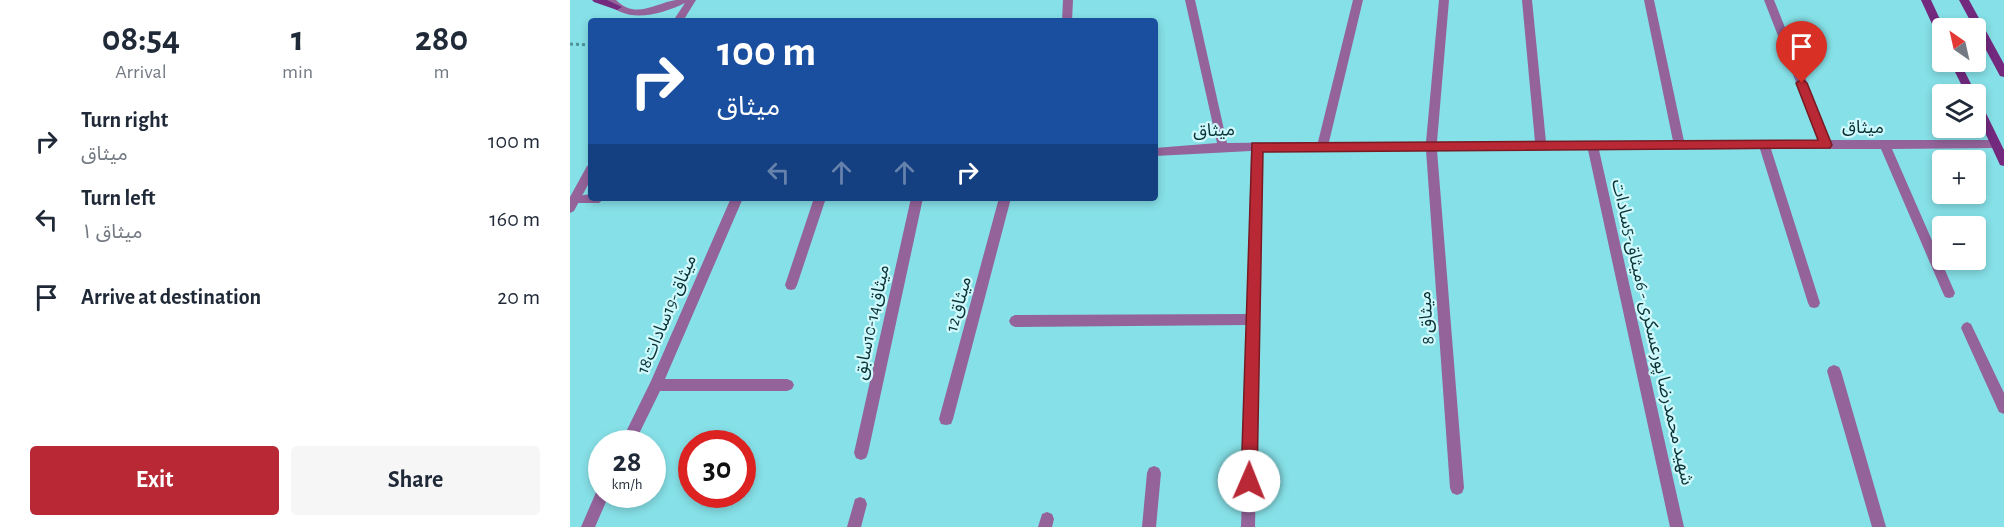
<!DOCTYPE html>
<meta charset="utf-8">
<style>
:root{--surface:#fff;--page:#f6f6f7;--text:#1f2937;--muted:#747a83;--accent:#b92835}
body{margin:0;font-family:"Alegreya Sans","Noto Sans Arabic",sans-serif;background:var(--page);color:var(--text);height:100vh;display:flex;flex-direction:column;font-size:22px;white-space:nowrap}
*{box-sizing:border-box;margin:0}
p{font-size:20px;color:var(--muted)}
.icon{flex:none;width:33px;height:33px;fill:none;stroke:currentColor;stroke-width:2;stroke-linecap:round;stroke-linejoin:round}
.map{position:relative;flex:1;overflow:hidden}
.drawer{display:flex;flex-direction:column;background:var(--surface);width:570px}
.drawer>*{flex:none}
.top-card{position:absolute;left:18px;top:18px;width:570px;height:183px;border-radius:6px;box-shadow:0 3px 9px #0003;background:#1a4fa0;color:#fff;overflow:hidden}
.needle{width:39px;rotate:326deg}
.buttons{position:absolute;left:1362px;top:18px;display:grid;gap:12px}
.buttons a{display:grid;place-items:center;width:54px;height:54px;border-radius:6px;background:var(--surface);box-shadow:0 3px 9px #0003;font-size:30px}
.speed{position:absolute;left:18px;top:430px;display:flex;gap:12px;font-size:30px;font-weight:700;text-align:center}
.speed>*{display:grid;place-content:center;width:78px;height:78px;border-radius:50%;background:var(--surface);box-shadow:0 3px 9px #0003;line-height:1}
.speed small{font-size:15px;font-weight:400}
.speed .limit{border:9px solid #d22;background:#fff;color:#111}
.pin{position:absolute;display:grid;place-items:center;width:51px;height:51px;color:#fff;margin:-62px -26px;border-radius:50% 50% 50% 0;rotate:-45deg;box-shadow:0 0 6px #0007}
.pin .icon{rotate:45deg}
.me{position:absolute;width:66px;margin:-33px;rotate:1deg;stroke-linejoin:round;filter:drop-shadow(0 0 4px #0008)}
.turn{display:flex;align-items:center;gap:21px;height:126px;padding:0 30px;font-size:27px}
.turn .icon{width:78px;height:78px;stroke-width:2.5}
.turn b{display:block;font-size:42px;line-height:51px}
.lanes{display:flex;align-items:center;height:57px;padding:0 30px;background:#0003;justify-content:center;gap:30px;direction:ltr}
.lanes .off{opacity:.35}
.eta{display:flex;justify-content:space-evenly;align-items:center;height:102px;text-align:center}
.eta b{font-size:36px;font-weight:700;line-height:42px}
.action{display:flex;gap:12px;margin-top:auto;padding:12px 30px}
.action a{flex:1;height:69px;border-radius:6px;background:var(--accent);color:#fff;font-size:24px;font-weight:700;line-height:69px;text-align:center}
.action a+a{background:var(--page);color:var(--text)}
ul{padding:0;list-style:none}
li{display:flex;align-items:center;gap:18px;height:78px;padding:0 30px}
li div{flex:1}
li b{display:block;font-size:22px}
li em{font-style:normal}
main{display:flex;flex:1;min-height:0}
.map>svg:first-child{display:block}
</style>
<main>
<section class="drawer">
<div class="eta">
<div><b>08:54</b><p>Arrival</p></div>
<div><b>1</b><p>min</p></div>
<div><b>280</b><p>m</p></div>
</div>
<ul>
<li><svg class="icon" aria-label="right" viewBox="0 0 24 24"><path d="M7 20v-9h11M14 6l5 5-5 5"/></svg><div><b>Turn right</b><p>میثاق</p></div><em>100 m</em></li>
<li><svg class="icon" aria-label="left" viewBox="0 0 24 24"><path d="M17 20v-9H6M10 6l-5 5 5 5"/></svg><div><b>Turn left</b><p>میثاق ۱</p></div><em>160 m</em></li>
<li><svg class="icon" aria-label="arrive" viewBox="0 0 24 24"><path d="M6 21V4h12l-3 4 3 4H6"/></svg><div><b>Arrive at destination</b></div><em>20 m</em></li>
</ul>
<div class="action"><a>Exit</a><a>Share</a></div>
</section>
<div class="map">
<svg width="1434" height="527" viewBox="0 0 1434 527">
<rect width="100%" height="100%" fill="#86e0e7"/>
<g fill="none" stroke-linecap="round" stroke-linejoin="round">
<!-- path -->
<path stroke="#4f9399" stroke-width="3" stroke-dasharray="3 3" stroke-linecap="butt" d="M0,44l21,1"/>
<!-- minor -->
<path fill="#93639a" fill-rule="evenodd" d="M493,0h10l-1,21h-10z
M615,0h10l32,143 91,-1 35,-142h10l-34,142h97l13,-142h10l-12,142h98l-13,-142h10l14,142 127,-1 -29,-141h10l30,141h135l-55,-141h10l56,140h165l5,4 -5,4 -103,1 63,144 -2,4 -4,1 -4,-1 -2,-4 -62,-144h-110l49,154 -2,4 -4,1 -4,-1 -2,-4 -48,-154 -161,1 85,377h-14l-82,-377h-151l27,338 -2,5 -5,2 -5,-2 -2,-5 -24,-338 -164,1 -7,376h-14l6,-202 -232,2 -4,-2 -2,-4 2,-4 4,-2 232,-1 4,-163 -96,5v-8l62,-5z
M21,194v4h14l-6,5h-29v-6z
M161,198h12l-78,181h122l5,2 2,4 -2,4 -5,2h-127l-26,53h-14l31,-63z
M244,198h12l-29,87 -2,4 -4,1 -4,-1 -2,-4z
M341,198h12l-55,255 -2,5 -5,2 -5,-2 -2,-5z
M429,198h12l-58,221 -2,5 -5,1 -5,-1 -2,-5z
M1397,322l4,2 33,69v21l-5,-2 -38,-84 2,-4z
M1264,365l5,2 2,4 45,156h-14l-45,-156 2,-4z
M584,466l5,2 2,5 -5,54h-14l5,-54 2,-5z
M32,488v7h7l-14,32h-14l16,-37z
M290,497l5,2 2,5 -6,23h-14l8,-28z
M477,512l5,2 2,5 -2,8h-14l4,-13z"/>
<!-- tertiary -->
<path fill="#93639a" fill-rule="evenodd" d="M35,0h11c20,20 39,3 60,0 6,0 13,0 20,0l-13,21h-10l12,-18c-25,12 -60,22 -80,-3z
M21,165v14l-17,32 -4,2v-16l17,-31z"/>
<!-- secondary -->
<path fill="#72297e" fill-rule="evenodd" d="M22,0h15l15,7 -5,3 -23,-8z
M1351,0h10l13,28 -2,10 -5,-3z
M1389,0h10l35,64v13l-4,-1z
M1380,62h10l16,32v1l-10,-1z
M1406,99l5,4 23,47v16l-4,-1 -24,-52z"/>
</g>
<!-- route -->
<path fill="#b92835" stroke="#781a22" stroke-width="1.5" d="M1232,79l5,4 25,62 -2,3 -567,4 -6,329 -3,5 -5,3 -6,-3 -2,-5 11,-338 566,-3 -22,-57z"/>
<g text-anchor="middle" stroke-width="4.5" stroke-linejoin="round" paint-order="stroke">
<!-- street labels -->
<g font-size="18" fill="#0a3336" stroke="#cff9fc">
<text x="1293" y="133">میثاق</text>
<text transform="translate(644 130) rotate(-3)" y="6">میثاق</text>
<text transform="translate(388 304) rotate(-75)" y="6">12میثاق</text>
<text transform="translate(96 314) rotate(-67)" y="6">18میثاق-19سادات</text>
<text transform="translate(856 318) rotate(-94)" y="6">میثاق 8</text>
<text transform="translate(301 322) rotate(-78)" y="6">میثاق14-10سابق</text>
<text transform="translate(1083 332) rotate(77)" y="6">شهید محمدرضا پورعسکری - 6میثاق-5سادات</text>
</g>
</g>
</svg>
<div class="buttons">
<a><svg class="needle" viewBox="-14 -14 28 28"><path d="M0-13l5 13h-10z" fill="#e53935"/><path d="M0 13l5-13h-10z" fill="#747a83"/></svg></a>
<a><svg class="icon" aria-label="layers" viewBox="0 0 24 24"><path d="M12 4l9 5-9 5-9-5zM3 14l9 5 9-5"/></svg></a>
<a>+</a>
<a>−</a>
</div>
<div class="speed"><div>28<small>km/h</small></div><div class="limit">30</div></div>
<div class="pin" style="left:1232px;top:83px;background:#d93025"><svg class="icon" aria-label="arrive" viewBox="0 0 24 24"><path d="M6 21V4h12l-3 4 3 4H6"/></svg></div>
<svg class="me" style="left:679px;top:481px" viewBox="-20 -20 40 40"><circle r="19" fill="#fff"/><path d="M0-13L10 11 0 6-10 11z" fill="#b92835"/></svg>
<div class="top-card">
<div class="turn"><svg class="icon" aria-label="right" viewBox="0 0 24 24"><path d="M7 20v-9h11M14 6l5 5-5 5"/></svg><div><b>100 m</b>میثاق</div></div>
<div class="lanes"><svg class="icon off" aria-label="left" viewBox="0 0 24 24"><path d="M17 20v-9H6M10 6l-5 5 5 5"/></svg><svg class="icon off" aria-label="ahead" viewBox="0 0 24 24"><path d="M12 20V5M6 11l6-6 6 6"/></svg><svg class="icon off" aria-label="ahead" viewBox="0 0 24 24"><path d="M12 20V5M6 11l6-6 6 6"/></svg><svg class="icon" aria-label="right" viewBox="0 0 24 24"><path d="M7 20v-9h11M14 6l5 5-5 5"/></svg></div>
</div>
</div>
</main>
